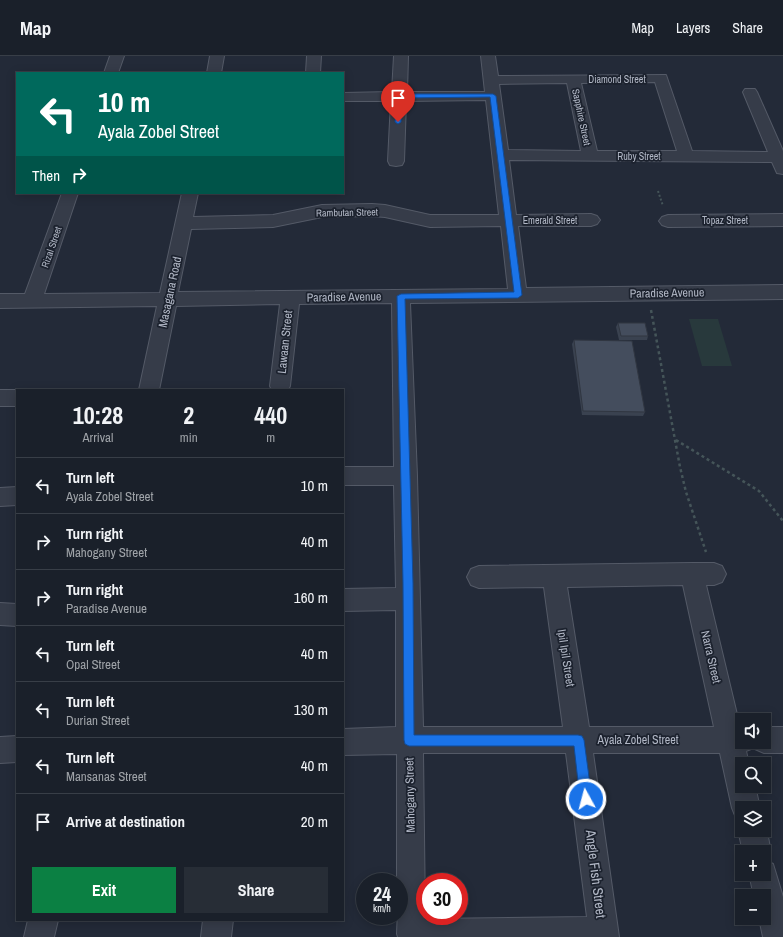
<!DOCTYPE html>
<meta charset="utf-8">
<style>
:root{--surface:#1a202a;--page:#272d36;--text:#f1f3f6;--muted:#9fa3a8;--line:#383e47;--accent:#0b8043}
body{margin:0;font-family:"Archivo Narrow",sans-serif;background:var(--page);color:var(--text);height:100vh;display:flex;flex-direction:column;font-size:15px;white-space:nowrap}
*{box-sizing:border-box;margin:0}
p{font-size:13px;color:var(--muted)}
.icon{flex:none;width:22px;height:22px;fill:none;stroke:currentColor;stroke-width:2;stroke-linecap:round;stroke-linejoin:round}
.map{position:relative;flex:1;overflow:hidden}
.drawer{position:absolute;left:16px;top:333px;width:328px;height:532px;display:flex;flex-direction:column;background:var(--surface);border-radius:0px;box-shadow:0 2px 10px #0003,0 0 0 1px var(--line)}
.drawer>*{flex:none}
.guide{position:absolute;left:16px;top:16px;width:328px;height:122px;border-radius:0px;box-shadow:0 2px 10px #0003,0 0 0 1px var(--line);background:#00695c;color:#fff;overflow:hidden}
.fabs{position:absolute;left:735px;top:657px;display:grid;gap:8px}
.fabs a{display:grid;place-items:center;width:36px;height:36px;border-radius:0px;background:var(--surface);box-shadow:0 2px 10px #0003,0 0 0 1px var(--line);font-size:20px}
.speed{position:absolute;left:356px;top:817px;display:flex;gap:8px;font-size:20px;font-weight:700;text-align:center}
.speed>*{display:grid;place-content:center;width:52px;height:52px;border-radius:50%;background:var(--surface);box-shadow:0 2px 10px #0003,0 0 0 1px var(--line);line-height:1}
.speed small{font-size:10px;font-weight:400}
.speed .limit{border:6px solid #d22;background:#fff;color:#111}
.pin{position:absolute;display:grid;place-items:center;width:34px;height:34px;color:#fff;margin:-41px -17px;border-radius:50% 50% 50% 0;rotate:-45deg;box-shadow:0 0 4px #0007}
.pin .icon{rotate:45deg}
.me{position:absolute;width:44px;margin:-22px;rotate:353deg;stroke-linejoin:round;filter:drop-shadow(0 0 3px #0008)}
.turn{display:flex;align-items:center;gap:14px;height:84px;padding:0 16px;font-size:18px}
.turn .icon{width:52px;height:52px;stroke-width:2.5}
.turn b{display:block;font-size:28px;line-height:34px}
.then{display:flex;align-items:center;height:38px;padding:0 16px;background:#0003;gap:8px;font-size:15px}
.eta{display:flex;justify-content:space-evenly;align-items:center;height:68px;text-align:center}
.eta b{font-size:24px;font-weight:700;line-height:28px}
.cta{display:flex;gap:8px;margin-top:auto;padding:8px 16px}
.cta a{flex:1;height:46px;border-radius:0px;background:var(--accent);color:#fff;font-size:16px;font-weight:700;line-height:46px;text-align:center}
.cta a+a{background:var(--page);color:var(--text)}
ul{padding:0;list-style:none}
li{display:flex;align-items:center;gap:12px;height:56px;padding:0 16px;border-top:1px solid var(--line)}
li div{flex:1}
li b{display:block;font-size:15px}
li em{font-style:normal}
header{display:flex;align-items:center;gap:24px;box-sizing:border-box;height:56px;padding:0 20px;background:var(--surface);border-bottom:1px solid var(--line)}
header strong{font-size:19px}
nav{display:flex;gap:22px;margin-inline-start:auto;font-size:14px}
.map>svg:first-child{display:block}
</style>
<header>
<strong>Map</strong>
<nav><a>Map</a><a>Layers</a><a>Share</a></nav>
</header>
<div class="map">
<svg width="783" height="881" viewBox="0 0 783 881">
<rect width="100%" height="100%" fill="#232a38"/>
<!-- green -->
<path fill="#28393c" d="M689,263h29l14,47h-30z"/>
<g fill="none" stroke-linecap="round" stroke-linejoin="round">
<!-- minor casing -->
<g stroke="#545a67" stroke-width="2">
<path id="minor" d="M110,0h14l-6,17h-14z
M210,0h14l-3,17h-14z
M307,0h14l-1,17h-14z
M394,0h14l-1,36h78l-4,-36h14l3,20 168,-1 26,76 76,1 -25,-60 2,-3h10l2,3 26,59v23l-6,-1 -5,-11 -263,-2 7,55 75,-1 6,2 3,4 -3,4 -6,2h-73l8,62 257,-3v14l-373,4 7,173 6,251h140l-19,-140 -65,1 -8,-3 -4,-8 4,-8 8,-3 213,-3h22l8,3 4,8 -4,8 -8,3h-8l34,142h2v15h22v-15h19v26h-19l-9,-4 -2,-4 -2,4 -5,2 3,13h-7v22h13l5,22h-18v12l-6,-2 -4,-10 -12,-55h-127l26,184h-221l-1,-3 2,-52h-2v-128l-54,1v-26l53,-2v-117l-53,1v-22l53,-1 -2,-103h-51v-18h51l-2,-164 -93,1 -9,82 -2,4h-16l-2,-4 10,-82 -104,2 -17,84h-20l18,-84 -157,2v-14h25l37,-101h16l-34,101 116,-1 22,-100h16l-5,24 80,-2 49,-10 50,-1 13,1 45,10h69l-13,-115 -80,1 -2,60 -2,4 -6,1 -6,-1 -2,-4 3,-60h-48v-8l49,-1zM655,26l22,69h-80l-16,-68zM567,27l14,68 -73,-1 -9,-66zM372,160l13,1 45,10 71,-1 7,63 -330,3 13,-63 82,-2 49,-10zM683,529l31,142h-125l-22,-140zM423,697h143l21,164 -160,2 -2,-3z
M783,158v12l-115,1 -6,-2 -3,-4 3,-4 6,-2z
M0,334h17v16h-17z
M17,431v18l-17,1v-18z
M0,547l17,1v22l-17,-1z
M17,680v26l-17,1v-26z
M742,764v10h22v-5c5,13 8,24 3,36l6,3 10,33v40h-20l-4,-19h5v-22h-10l-5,-22h15v-22h-21l-5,-22z
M28,864h30l-4,17h-30z
M203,864h30l-2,17h-30z"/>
</g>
<!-- path-far1 -->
<path stroke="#455559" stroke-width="2" stroke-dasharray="2 2" stroke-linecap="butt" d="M658,135l5,15"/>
<!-- path -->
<path stroke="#455559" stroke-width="2.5" stroke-dasharray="3 3" stroke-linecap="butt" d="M651,254l29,157 6,25 20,60
M676,384l83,51 24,30"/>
<!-- minor -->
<use href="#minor" fill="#363c49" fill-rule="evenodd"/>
</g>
<!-- wall -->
<path fill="#3a4250" d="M618,267l30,13 -1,4h-28l-3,-13z
M574,284l71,72 -2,4 -61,-1 -10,-71z"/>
<!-- building -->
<path fill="#444d5d" stroke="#303641" d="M618,267h27l3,13h-27z
M574,284l58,1 13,71 -62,-1z"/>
<!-- route -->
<path fill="#1a73e8" stroke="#114b97" d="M399,38h94l3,2 26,199 -4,3 -113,1 8,284 1,152h164l4,1 2,4 8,59 -2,4 -4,2 -4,-2 -2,-4 -6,-53h-165l-4,-2 -1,-4 -1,-157 -6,-287 4,-2 113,-2 -24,-195 -88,1 -1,24 -3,2 -3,-2 1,-26z"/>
<g text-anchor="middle" stroke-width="3.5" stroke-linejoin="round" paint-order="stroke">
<!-- far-street labels -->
<g font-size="10" fill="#b1b7c5" stroke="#1c222e">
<text x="617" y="27">Diamond Street</text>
<text transform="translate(582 61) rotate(78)" y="4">Sapphire Street</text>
<text x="639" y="104">Ruby Street</text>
<text transform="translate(347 156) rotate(-1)" y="4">Rambutan Street</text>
<text x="550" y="168">Emerald Street</text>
<text x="725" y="168">Topaz Street</text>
<text transform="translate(51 191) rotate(-71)" y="4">Rizal Street</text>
</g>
<!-- street labels -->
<g font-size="12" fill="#b1b7c5" stroke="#1c222e">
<text transform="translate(170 236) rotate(-78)" y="4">Masagana Road</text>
<text transform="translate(667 237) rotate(-1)" y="4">Paradise Avenue</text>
<text transform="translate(344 241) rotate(-1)" y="4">Paradise Avenue</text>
<text transform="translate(285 286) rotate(-84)" y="4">Lawaan Street</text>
<text transform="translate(711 601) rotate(77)" y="4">Narra Street</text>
<text transform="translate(566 602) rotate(81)" y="4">Ipil Ipil Street</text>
<text x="638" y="688">Ayala Zobel Street</text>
<text transform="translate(410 739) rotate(-91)" y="4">Mahogany Street</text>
</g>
<!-- near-street labels -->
<g font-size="14" fill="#b1b7c5" stroke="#1c222e">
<text transform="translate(596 818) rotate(83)" y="5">Angle Fish Street</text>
</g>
</g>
</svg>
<div class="fabs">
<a><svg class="icon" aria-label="sound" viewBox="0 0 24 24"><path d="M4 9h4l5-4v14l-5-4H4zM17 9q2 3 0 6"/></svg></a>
<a><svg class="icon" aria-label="search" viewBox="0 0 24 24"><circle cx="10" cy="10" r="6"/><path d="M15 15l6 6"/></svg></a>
<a><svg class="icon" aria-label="layers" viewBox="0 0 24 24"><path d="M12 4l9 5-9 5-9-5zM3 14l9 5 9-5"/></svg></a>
<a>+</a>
<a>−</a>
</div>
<div class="speed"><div>24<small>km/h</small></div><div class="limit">30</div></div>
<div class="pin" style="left:398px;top:66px;background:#d93025"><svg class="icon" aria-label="arrive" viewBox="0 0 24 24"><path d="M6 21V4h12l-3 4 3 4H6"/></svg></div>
<svg class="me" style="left:586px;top:743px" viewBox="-20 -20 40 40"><circle r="17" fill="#1a73e8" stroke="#fff" stroke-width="3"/><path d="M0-11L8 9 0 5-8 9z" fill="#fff"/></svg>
<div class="guide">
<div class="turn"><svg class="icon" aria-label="left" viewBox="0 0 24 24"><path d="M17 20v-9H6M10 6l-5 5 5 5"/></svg><div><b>10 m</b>Ayala Zobel Street</div></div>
<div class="then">Then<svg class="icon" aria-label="right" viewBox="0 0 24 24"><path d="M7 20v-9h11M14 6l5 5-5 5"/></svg></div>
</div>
<section class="drawer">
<div class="eta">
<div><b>10:28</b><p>Arrival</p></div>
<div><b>2</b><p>min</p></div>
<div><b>440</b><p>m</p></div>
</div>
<ul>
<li><svg class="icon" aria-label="left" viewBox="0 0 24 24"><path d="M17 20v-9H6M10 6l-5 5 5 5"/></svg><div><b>Turn left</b><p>Ayala Zobel Street</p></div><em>10 m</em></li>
<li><svg class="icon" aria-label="right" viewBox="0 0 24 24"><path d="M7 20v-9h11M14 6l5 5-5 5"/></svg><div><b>Turn right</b><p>Mahogany Street</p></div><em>40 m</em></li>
<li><svg class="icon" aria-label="right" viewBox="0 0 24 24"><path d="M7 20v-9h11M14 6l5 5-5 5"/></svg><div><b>Turn right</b><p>Paradise Avenue</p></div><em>160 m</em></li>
<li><svg class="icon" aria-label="left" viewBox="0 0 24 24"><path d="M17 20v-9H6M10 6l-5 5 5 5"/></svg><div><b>Turn left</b><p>Opal Street</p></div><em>40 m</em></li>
<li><svg class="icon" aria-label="left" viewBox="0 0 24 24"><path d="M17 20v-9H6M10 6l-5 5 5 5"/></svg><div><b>Turn left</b><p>Durian Street</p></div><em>130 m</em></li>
<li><svg class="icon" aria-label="left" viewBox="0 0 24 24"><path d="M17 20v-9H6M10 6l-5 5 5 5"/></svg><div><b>Turn left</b><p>Mansanas Street</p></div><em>40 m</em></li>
<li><svg class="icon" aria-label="arrive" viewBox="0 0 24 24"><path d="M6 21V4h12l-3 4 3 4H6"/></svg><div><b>Arrive at destination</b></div><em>20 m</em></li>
</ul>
<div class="cta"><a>Exit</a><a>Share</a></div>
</section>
</div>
